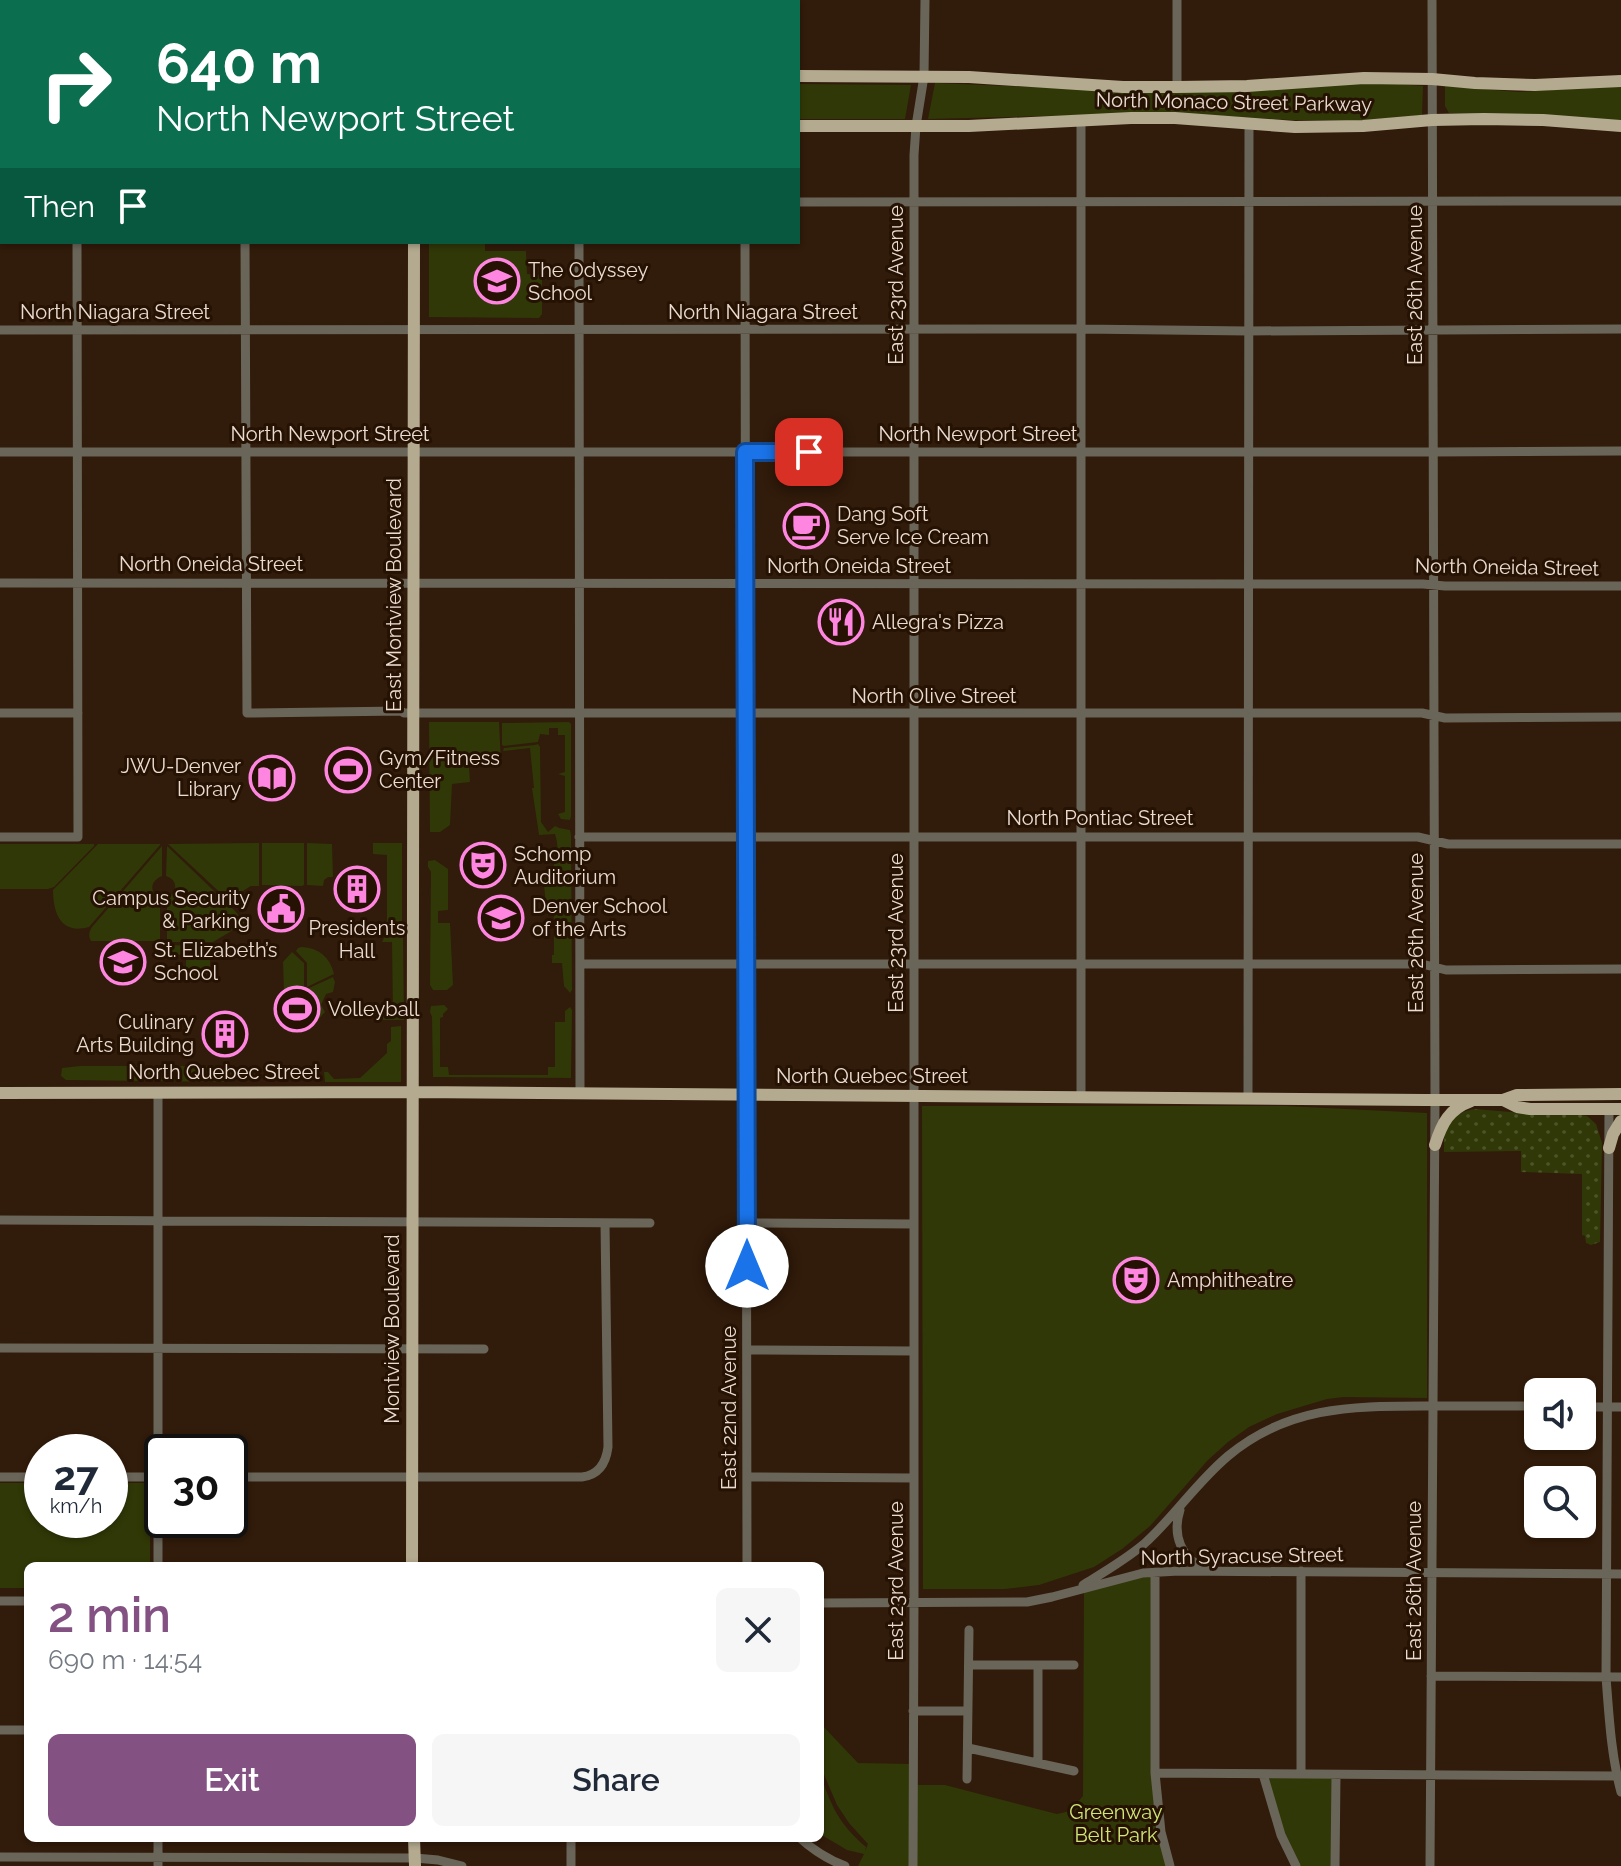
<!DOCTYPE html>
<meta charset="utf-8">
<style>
:root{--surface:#fff;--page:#f6f6f7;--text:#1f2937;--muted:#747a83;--accent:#835283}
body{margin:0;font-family:Raleway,sans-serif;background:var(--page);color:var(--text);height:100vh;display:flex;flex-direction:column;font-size:30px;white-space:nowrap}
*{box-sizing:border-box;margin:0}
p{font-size:26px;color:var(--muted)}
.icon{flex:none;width:44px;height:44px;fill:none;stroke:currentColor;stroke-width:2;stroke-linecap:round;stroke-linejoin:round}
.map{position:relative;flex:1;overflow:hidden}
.drawer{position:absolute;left:24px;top:1562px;width:800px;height:280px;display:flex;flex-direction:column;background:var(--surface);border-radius:12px;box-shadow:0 2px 6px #0004}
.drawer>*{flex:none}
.banner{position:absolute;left:0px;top:0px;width:800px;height:244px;box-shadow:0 2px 6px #0004;background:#0b6e4f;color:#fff;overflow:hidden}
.buttons{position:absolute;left:1524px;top:1378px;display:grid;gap:16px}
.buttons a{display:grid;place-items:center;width:72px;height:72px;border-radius:12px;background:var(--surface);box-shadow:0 2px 6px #0004;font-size:40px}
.speed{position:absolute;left:24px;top:1434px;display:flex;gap:16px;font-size:40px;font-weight:700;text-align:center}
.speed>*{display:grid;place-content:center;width:104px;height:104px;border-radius:50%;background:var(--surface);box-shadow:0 2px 6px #0004;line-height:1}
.speed small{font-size:20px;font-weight:400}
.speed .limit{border:4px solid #111;border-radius:12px;background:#fff;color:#111}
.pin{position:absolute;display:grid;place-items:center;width:68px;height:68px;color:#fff;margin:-34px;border-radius:16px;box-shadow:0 4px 12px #0006}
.me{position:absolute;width:88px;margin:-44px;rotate:0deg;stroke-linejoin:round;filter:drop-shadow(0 0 6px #0008)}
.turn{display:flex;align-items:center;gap:28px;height:168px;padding:0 24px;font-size:36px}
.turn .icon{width:104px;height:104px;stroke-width:2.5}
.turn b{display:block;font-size:56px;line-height:68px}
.then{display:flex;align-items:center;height:76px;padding:0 24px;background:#0003;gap:16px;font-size:30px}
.round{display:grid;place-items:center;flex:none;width:84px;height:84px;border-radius:12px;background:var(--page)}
.head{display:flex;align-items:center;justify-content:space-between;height:136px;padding:0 24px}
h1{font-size:48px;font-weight:600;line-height:60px;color:var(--accent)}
.cta{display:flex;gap:16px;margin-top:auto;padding:16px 24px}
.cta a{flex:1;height:92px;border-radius:12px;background:var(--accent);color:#fff;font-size:32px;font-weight:600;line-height:92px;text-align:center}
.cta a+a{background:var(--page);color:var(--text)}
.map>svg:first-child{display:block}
</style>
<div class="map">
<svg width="1621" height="1866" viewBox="0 0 1621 1866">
<defs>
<pattern id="garden-dots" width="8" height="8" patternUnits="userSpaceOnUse" patternTransform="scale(2)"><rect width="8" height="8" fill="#303807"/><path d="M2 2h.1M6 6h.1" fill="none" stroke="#4e542a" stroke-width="1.8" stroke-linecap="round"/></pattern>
</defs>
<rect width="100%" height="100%" fill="#311b0a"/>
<!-- green -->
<path fill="#303807" d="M935,83l95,4 355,-4 38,3 -1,29 -67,6 -65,-1 -116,-7 -246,6z
M798,84l113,1 -6,34h-107z
M1445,86l74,6 102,-6v34l-172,-7 -4,-7z
M433,242h52v9h41l1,23 12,1 3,3v36l-3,4 -110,-1v-73z
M429,722h70l2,41 -32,3 1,16 -18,2 -2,41 -10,7h-10z
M569,722l2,2v92l-1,4 -9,-1 -3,-5 7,-2v-36l-7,-2 7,-2v-37h-7v-7h-9v7l-9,-1 -2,8 -34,4 -2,-1v-22z
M535,745l3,-1 2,3 1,75 7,10 7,-6 4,2 11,2 1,5 1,155 -2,3 -6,-7 -2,-23h-10v-8h2v-40h-7l-4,-40 5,1c9,-13 12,-27 7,-42l-16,1 -7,-47h2l-4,-40 -27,3 1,-3z
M259,843v43h-8l-23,14 -60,-56z
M262,843h42v42l-2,1 -40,-1z
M307,843l25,1 1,33h-5l-4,3 -1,6 -16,-1z
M373,843h29v82l-21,-1 1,-3h5v-66l-14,-1z
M94,844v2l-40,41 -6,2h-48v-45z
M98,844h62v1l-71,82c-28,8 -36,-14 -36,-37z
M162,846v30c-12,5 -13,16 -2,23v42h-69c-3,-5 -2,-9 1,-14z
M167,846l68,65 10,12 -32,19h-46v-43l8,-8c1,-8 -1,-12 -9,-15z
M435,860l13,9v41l-10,1v12h12l3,62 -6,5h-14l-3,-5 1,-113 -3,-5v-6z
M385,936l18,1 1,83h-21v-7h10l-1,-71h-10z
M165,945l45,1v28h-24v-19l-21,-1z
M302,947c17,1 28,10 32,27l-27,13v-24l-11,-12 2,-3z
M292,952l12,11v24l-20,5 -1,-30z
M333,977l2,5 -2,10 -7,2 -5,11 4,7 -10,11 -7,-16 -1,-18z
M304,990l1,13 7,22 -9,5 -15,2 -4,-8 -5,-2v-28z
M444,1005l4,4 -5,5v3l-3,1v49h8l1,8h99v-8h7v-45h10v-11l5,-4 2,3 -1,68 -138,-1 -1,-60 -2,-5 1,-6z
M401,1026v56h-76l-1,-10h4l6,7 26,-1 27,-25v-9l4,-3v-14z
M80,1066h153v16l-167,-2 -5,-4 1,-8z
M922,1106h363l142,7v285l-83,-1 -17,2 -50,15 -28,13 -21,15 -20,18 -58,66 -28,23 -28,18 -55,18 -34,4h-82z
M0,1483h42v37h68v-37h40v83h-122v22h-28z
M1155,1572v201l16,93h-313l6,-12 -17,-4 -27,-16v-61c11,33 19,51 46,74l-1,4 3,-7 -19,-21 -12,-18 -17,-40v-42l38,40 55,1v21h32l112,29 13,-3 13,-15 1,-208z
M1263,1774l73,1 -1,91h-39z"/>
<!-- garden -->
<path fill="url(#garden-dots)" d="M1475,1109l47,4 52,1 13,2 9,8 6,19 -2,99 -9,3 -5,-2 -1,-7 -3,-1v-61l-61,-2v-21l-77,1c0,-26 3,-38 31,-43z"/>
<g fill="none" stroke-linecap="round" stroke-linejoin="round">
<!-- minor -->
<path stroke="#6a6559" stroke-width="9" d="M412,0v2
M672,0v2
M1177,0v87
M162,2v-2
M798,202l823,-1
M0,205h2
M245,242l2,471 154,-2 3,2h1018l23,5 176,-1
M579,242l1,851
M745,242l2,1324
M0,330l1081,-1 167,2 373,-2
M0,452h1433l188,-1
M0,583l1423,1 22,2h176
M0,713h78
M0,837h78l-1,-595
M579,837h839l30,7h173
M580,964h842l24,6 175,-1
M1081,1097v-976
M1248,1098l1,-975
M1609,1109l-3,568c3,38 5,78 15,115
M0,1220l650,3
M747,1223l167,1
M0,1348l484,1
M747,1350l167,1
M1582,1407h39
M0,1477h42
M110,1477h52
M230,1477h352c17,-2 24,-14 26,-30l-3,-224
M748,1477l166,1
M1180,1510c-8,25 1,49 26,59
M158,1566v-473
M1155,1572v201l6,59 9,34
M1083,1585c21,-13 42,-25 61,-41 30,-27 52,-61 84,-88 59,-49 121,-50 195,-50 38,0 77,0 115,0
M0,1601h28
M820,1603l207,-1 25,-5 91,-24 36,-2 442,3
M969,1665h105
M1431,1676l190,1
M913,1711h55
M0,1730h28
M968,1748l106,23
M1038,1763v-98
M1155,1773l464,3
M1263,1774l18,61 15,31
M1301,1774v-203
M967,1779l2,-149
M571,1838v28
M800,1838c14,13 27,21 45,28
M0,1857l415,1 23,2 24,6
M158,1866v-28
M913,1866l1,-264v-1447l2,-29 8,-50 1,-76
M1335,1866l1,-91
M1430,1866l5,-766 -3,-1100"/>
<!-- major -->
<path stroke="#b4aa90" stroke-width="12" d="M798,76l171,1 154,10h54l70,-1 117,-8 68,1 43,4 60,2 86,-4
M0,81h2
M0,121h2
M798,126h171l162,-8h44l120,9 68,-1 69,-6 52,-1 59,1 78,6
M0,1093l414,-1 1011,8h78l14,-5 104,-1
M1503,1100l14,7 13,2h91
M1435,1145c7,-22 14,-36 36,-44
M1609,1148l4,-14 8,-13
M412,1566l2,-1324
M414,1838l1,28"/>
</g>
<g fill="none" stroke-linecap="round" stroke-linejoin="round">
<!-- route casing -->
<g stroke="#114b97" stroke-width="20">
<path id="route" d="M747,1266l-2,-814h64"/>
</g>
<!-- route -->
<use href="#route" stroke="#1a73e8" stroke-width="14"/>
</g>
<!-- icons -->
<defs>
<g id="school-ring" transform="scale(2.3)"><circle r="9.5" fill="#261203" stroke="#fe85e0" stroke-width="1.5"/><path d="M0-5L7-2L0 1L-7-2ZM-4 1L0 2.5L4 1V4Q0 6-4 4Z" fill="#fe85e0"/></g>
<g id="cafe-ring" transform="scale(2.3)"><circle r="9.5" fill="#261203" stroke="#fe85e0" stroke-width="1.5"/><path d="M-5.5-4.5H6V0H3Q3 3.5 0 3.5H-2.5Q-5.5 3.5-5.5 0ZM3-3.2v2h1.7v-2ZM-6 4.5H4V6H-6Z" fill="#fe85e0"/></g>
<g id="restaurant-ring" transform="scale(2.3)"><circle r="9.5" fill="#261203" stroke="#fe85e0" stroke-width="1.5"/><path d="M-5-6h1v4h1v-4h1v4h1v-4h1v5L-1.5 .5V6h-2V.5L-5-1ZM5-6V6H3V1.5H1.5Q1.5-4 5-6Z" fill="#fe85e0"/></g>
<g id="stadium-ring" transform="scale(2.3)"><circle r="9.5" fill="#261203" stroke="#fe85e0" stroke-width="1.5"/><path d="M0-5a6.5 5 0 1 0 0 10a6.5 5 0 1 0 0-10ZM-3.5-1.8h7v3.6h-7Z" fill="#fe85e0"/></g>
<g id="library-ring" transform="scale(2.3)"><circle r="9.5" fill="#261203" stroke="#fe85e0" stroke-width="1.5"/><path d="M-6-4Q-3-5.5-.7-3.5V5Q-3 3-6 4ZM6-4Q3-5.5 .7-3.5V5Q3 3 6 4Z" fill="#fe85e0"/></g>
<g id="theatre-ring" transform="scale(2.3)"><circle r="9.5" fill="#261203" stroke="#fe85e0" stroke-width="1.5"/><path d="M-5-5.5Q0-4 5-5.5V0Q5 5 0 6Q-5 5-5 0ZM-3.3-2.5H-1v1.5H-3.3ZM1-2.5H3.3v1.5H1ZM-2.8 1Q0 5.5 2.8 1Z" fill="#fe85e0"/></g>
<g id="building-ring" transform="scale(2.3)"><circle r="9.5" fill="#261203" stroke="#fe85e0" stroke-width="1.5"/><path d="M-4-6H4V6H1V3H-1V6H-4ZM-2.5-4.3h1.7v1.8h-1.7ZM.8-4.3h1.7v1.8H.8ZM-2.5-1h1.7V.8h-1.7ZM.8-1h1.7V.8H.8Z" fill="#fe85e0"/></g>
<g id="civic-ring" transform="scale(2.3)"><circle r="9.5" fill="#261203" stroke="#fe85e0" stroke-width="1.5"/><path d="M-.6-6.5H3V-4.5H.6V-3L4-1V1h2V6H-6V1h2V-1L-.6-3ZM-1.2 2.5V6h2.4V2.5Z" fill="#fe85e0"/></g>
</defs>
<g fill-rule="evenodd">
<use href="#school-ring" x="497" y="281"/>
<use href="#cafe-ring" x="806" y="526"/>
<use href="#restaurant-ring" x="841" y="622"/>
<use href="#stadium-ring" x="348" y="770"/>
<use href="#library-ring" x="272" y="778"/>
<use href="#theatre-ring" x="483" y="865"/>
<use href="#building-ring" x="357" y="889"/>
<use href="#civic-ring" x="281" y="909"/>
<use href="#school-ring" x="501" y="918"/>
<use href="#school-ring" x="123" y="962"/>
<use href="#stadium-ring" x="297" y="1009"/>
<use href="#building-ring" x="225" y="1034"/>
<use href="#theatre-ring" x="1136" y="1280"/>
</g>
<g text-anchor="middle" stroke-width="6" stroke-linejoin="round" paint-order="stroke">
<!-- street labels -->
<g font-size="20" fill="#ebdcd2" stroke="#261203">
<text transform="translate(1234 102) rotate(1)" y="7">North Monaco Street Parkway</text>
<text transform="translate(896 285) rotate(-90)" y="7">East 23rd Avenue</text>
<text transform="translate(1415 285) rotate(-90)" y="7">East 26th Avenue</text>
<text x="115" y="319">North Niagara Street</text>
<text x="763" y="319">North Niagara Street</text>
<text x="330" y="441">North Newport Street</text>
<text x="978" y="441">North Newport Street</text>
<text x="211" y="571">North Oneida Street</text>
<text x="859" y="573">North Oneida Street</text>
<text transform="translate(1507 567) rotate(1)" y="7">North Oneida Street</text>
<text transform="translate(394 595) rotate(-90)" y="7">East Montview Boulevard</text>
<text x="934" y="703">North Olive Street</text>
<text x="1100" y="825">North Pontiac Street</text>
<text transform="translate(896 933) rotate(-90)" y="7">East 23rd Avenue</text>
<text transform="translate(1416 933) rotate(-90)" y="7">East 26th Avenue</text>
<text x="224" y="1079">North Quebec Street</text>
<text x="872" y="1083">North Quebec Street</text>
<text transform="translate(392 1329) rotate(-90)" y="7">Montview Boulevard</text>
<text transform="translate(729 1408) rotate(-90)" y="7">East 22nd Avenue</text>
<text transform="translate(1242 1556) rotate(-1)" y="7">North Syracuse Street</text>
<text transform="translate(896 1581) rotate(-90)" y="7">East 23rd Avenue</text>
<text transform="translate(1414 1581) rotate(-90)" y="7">East 26th Avenue</text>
</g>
<!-- poi labels -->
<g font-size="20" fill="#ebdcd2" stroke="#261203" text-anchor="start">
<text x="528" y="277">The Odyssey<tspan x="528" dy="23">School</tspan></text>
<text x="837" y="521">Dang Soft<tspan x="837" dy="23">Serve Ice Cream</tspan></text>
<text x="872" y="629">Allegra's Pizza</text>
<text x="379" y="765">Gym/Fitness<tspan x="379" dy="23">Center</tspan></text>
<text x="241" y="773" text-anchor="end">JWU-Denver<tspan x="241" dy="23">Library</tspan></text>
<text x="514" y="861">Schomp<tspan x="514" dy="23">Auditorium</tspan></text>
<text x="250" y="905" text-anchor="end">Campus Security<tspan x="250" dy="23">&amp; Parking</tspan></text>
<text x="532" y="913">Denver School<tspan x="532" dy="23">of the Arts</tspan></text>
<text x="357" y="935" text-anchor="middle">Presidents<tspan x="357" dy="23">Hall</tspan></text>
<text x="154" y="957">St. Elizabeth’s<tspan x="154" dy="23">School</tspan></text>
<text x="328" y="1016">Volleyball</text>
<text x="194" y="1029" text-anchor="end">Culinary<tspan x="194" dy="23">Arts Building</tspan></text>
<text x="1167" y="1287">Amphitheatre</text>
</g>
<!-- park labels -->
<g font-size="20" fill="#d0e677" stroke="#261203">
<text x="1116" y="1819">Greenway<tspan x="1116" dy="23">Belt Park</tspan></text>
</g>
</g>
</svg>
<div class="buttons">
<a><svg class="icon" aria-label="sound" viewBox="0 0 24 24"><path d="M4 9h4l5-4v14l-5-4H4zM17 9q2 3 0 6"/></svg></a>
<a><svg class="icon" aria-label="search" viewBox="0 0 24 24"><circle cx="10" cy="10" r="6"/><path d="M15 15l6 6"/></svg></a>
</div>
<div class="speed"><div>27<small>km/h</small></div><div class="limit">30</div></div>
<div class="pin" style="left:809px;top:452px;background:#d93025"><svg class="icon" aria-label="arrive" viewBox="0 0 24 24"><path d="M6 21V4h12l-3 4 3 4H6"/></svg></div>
<svg class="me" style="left:747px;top:1266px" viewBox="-20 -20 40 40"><circle r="19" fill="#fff"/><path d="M0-13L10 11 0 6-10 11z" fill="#1a73e8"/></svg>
<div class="banner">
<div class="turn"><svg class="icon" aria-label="right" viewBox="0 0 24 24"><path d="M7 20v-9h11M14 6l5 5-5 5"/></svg><div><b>640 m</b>North Newport Street</div></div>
<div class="then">Then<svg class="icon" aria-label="arrive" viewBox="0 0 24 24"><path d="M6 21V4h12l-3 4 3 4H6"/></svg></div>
</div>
<section class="drawer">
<div class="head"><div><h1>2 min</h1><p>690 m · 14:54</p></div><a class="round"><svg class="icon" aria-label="close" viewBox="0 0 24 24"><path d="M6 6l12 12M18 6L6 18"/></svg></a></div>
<div class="cta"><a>Exit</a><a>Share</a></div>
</section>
</div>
